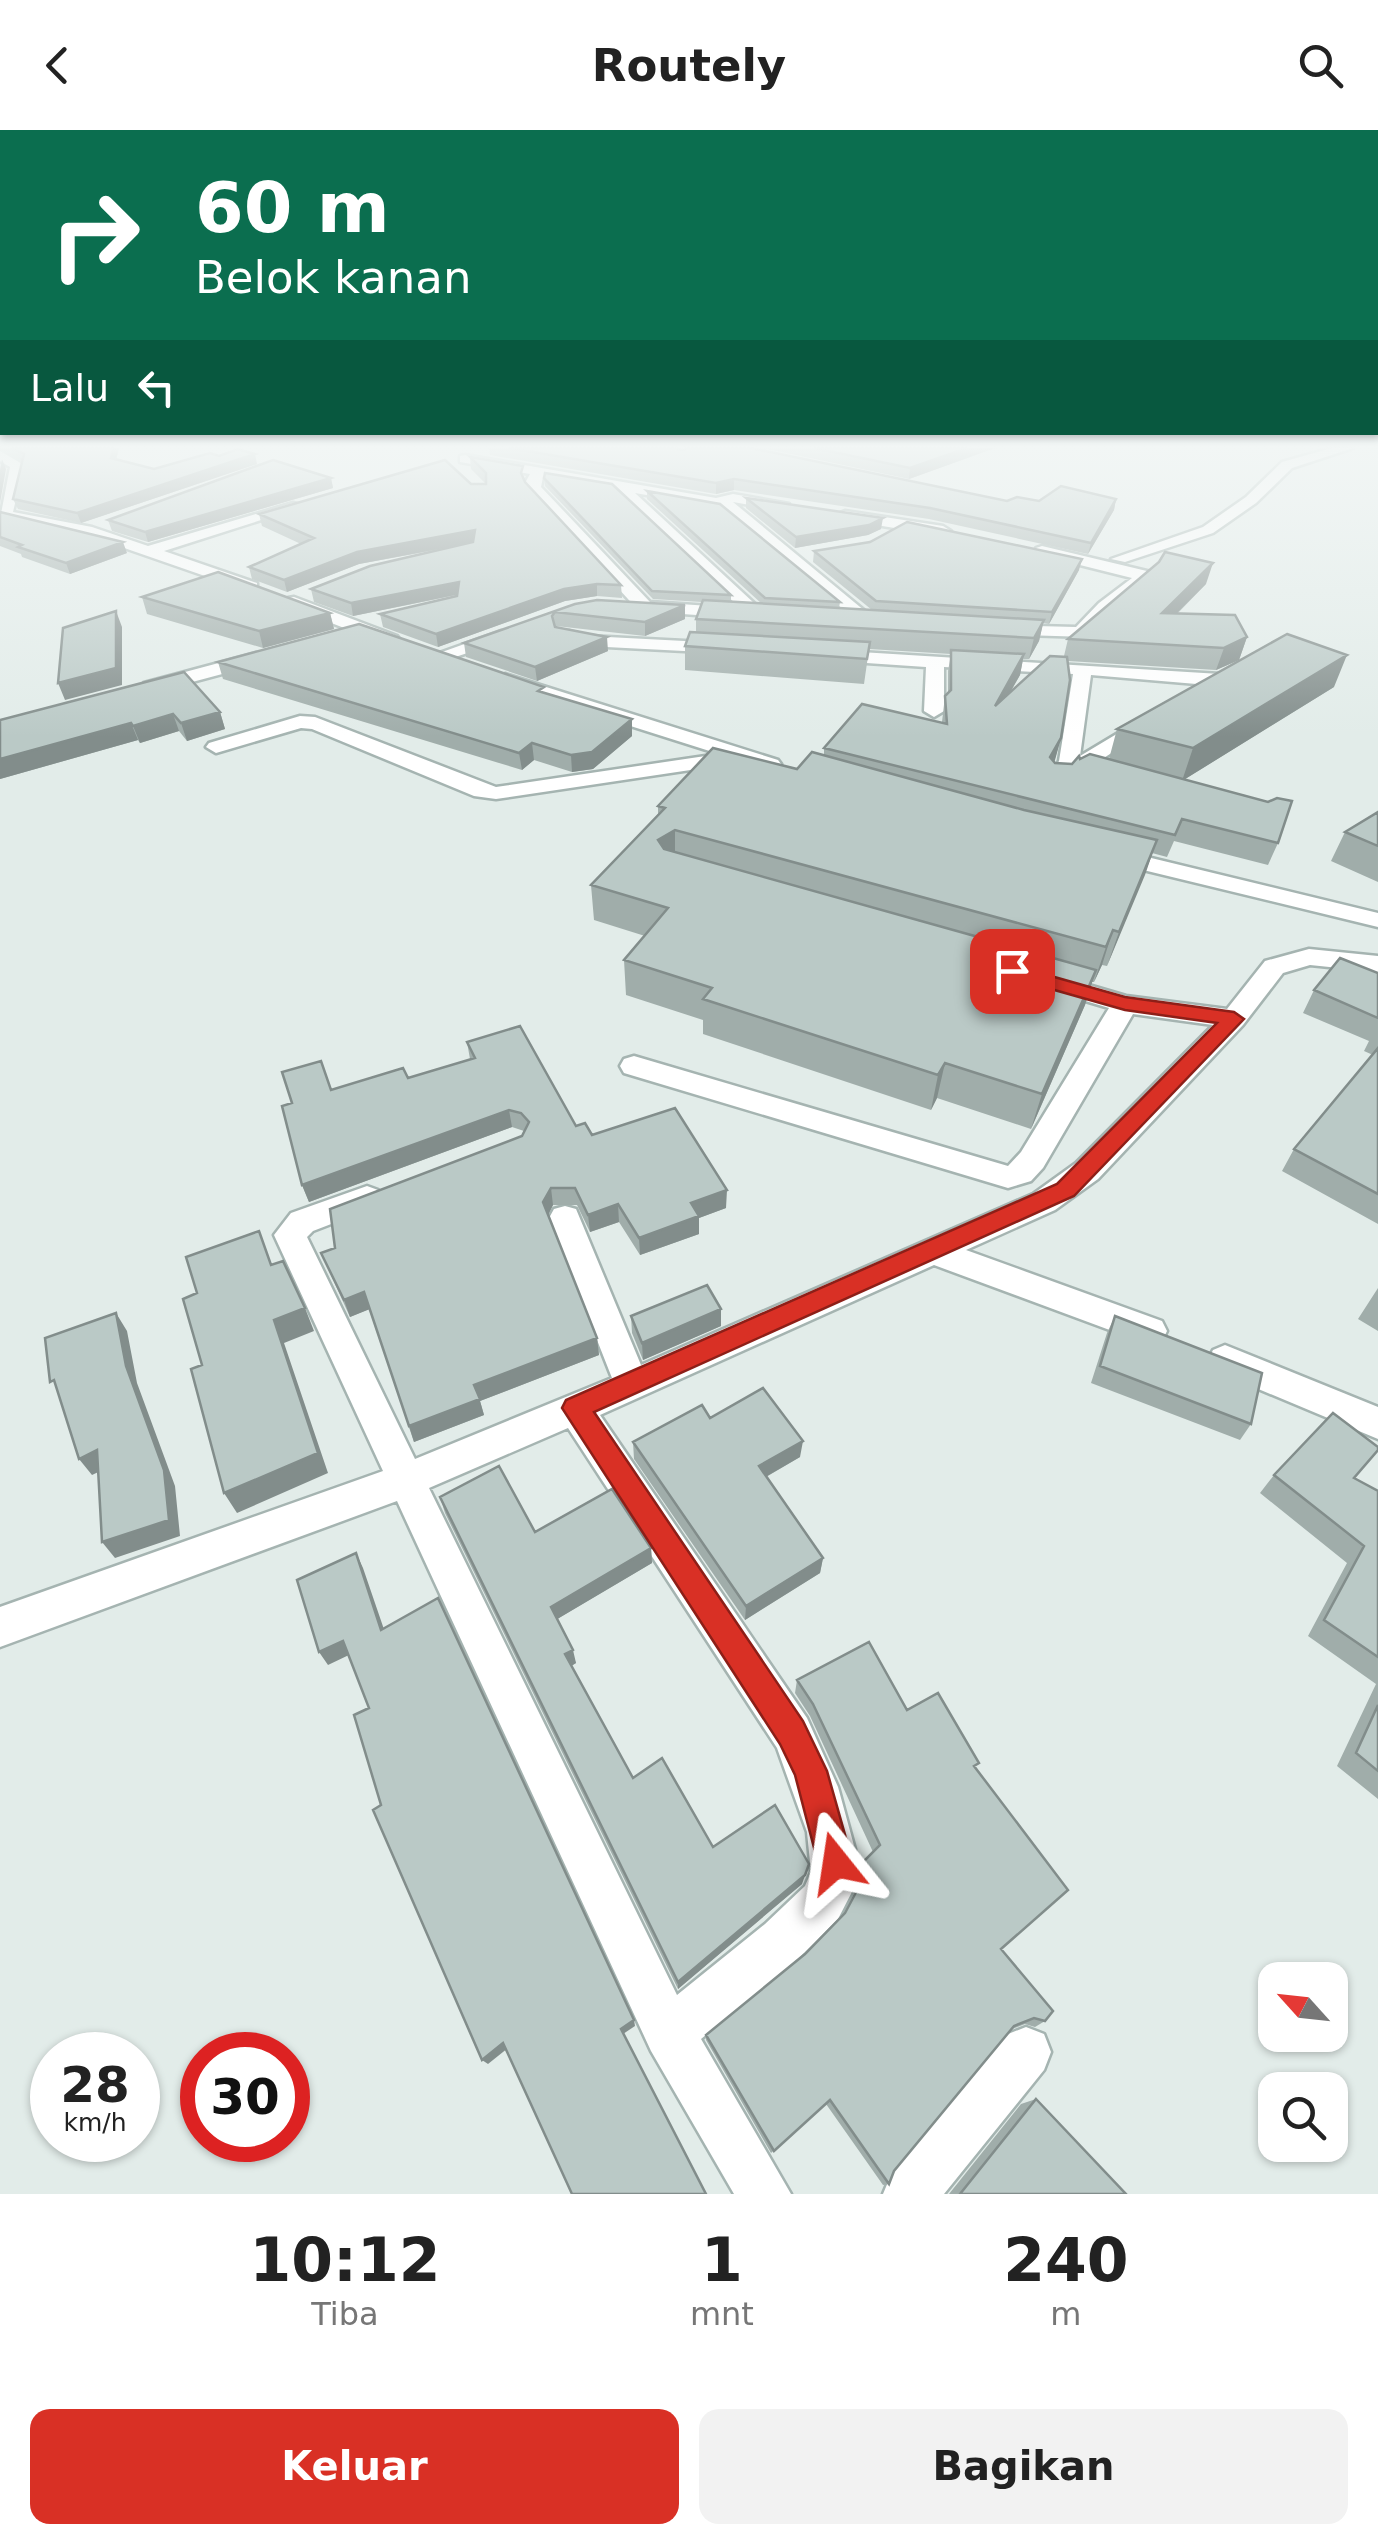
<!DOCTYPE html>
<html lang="id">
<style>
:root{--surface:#fff;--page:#f2f2f2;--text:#222;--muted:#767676;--accent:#d93025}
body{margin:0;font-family:"DejaVu Sans",sans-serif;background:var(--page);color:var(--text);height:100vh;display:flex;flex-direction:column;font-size:38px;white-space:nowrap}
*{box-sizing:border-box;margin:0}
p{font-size:32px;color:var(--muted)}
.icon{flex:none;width:55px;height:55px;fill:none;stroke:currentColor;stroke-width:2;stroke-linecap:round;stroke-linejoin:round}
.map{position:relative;height:2064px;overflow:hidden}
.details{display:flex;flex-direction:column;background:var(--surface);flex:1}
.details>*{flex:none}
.hud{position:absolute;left:0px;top:0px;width:1380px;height:305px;box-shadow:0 2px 8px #0004;background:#0b6e4f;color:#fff;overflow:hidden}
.needle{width:65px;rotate:297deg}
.buttons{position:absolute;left:1258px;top:1832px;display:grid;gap:20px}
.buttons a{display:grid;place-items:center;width:90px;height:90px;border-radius:20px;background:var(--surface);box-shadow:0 2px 8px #0004;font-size:50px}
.speed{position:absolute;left:30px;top:1902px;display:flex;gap:20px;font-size:50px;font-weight:700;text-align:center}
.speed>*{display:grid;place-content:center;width:130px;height:130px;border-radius:50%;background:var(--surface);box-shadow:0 2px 8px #0004;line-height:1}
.speed small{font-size:25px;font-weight:400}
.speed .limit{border:15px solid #d22;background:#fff;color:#111}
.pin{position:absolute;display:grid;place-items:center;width:85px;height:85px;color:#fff;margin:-42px;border-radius:20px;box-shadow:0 5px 15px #0006}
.me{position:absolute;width:110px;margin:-55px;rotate:345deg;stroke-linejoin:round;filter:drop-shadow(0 0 8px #0008)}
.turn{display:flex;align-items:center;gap:35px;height:210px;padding:0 30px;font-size:45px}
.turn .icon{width:130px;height:130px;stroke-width:2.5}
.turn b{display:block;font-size:70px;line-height:85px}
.then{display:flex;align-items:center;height:95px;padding:0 30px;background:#0003;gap:20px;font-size:38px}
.eta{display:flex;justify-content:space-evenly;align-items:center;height:170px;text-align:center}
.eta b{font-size:60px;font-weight:800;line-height:70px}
.action{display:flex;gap:20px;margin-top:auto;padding:20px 30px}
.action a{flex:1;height:115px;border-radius:20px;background:var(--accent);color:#fff;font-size:40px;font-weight:800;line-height:115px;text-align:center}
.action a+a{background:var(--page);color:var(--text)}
header{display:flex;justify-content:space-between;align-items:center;height:130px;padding:0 30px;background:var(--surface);font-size:45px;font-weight:800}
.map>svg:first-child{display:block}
</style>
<header><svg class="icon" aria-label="back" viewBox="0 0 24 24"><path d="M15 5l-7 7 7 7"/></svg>Routely<svg class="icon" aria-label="search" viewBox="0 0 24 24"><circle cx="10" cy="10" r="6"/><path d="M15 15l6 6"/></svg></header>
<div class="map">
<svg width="1378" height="2064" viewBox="0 0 1378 2064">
<rect width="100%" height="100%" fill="#e2ece9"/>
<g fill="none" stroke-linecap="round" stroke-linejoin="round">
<!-- minor casing -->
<g stroke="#a5b4b1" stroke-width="5">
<path id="minor" d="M1332,318h21l-61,20 -36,35 -43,30 -88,29 -14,-3 92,-32 43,-30 36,-35z
M0,321l24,14 -11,47 79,15 56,19 145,-43 12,3 -141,45 93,32v8l-6,1 -167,-58 -84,-15 10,-52 -10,-6z
M465,325l251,43 17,-4 56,10v6l-5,1 -51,-9 144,119 -15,4 -141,-117 -86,-15 131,121 -9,5 -9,-4 -8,3 -101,-7 -110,-120 -4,-8 5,-9 -70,-12v-6zM543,347l71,12 126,119 -90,-6 -109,-115z
M845,381l98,15 8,5 -8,5 -103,-17v-6z
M1042,416l109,26 2,4 -42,35 -24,26 -93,-3v-8l6,-1 76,2 23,-24 33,-25 -96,-24v-6z
M294,467l103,39 3,4 -3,4h-12l-97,-38v-8z
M501,501l9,5 -3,4 -70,23 -9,-6z
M569,501l19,5 135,7 9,5 -9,5 -136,-7 -24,-6 -3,-4z
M828,520l392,24 9,6 -9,6 -129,-11 -11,81 60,-36 7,-2 10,6 -69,44 -13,1 -9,13 -7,2 -11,-6 11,-17 14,-87 -129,-7v44l-10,6 -10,-6 2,-44 -104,-7v-8z
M256,523l7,2v8l-112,30 -10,-6 3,-4z
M505,544l273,86 3,4 -10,6 -27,-8 -248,37 -22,-3 -162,-67 -11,-1 -85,25 -10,-6 3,-4 91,-27 15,1 181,70 223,-33 -221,-70 -2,-4z
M1110,718l268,65v14l-276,-67 -3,-5z
M1309,819l69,7v16l-68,-7 -27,8 -40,52 -145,154 -43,31 -89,40 196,71 5,10 -5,10 -12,4 -216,-80 -334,150 207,303 31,69 18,66 -2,35 -16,31 -39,39 -98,81 90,155h-57l-83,-143 -254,-550 -397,146v-40l383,-136 -109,-236 17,-22 76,-27 11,4 4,8 -4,8 -65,25 -6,6 108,222 197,-81 -63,-160 5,-9 11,-3 11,3 65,156 392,-171 43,-31 137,-138 -80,-11 -90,154 -12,13 -23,7 -384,-115 -4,-7 4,-7 10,-3 374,110 13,-14 88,-144 -67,-20 -4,-6 4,-6 9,-2 75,22 101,13 38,-48zM568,1298l209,320 30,84 4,40 -6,14 -40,38 -88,71 -248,-507z
M1225,1215l153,62v32l-165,-69 -5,-10 5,-10z
M1026,1897l18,7 7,18 -7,18 -100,124h-61l8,-19 117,-141z"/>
</g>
<!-- minor -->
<use href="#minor" fill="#fff" fill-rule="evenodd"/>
</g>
<!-- wall -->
<path fill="#a0adaa" d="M0,318h119l-3,12 38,9 65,-13 38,8 -176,59 -63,-14 -5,-10 9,-38 -22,-11z
M489,318h184l334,53 109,-2 -2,11 -26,44 -159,-35 -195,-29 -18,4 -226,-39z
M763,318h232l-86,31z
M470,327l54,20 1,5 96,103 1,13 -25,-2 -32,5 -127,46 -55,-20 -3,-13 77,-19 -104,21 -39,-14 -3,-13 158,-45 -110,20 -72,28 -35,-13 -3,-12 52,-23 -39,-18 -3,-12 227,-30 -15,-15z
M331,348l2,10 -185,54 -36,-11 -4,-11z
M544,348l187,117v7l31,2 -115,-105v-8l193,111 -1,6 33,2 -59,-48 1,-11 265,19 -30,54 -6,-1 -4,18 -10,18h-6l-3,16 -9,16 53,-35 4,-17 138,-55 -29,30 70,23 -8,23 -23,10 -148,-9 -7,77 -7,24 18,2 8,-5h29l8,-30 217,-42 -149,92 93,64 -10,22 -94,-24 -7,16 -15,-4 -45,113 -5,-1 -8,17h-2l-7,23 -54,124 -94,-31 -6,12 -228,-76v-14l-77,-25 -2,-35 21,-24 -51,-16 -3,-35 67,-71v-8l139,-37 27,-14v-7l118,-26 3,-26 3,-3v-22l3,-17 -82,-5 -5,35 -179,-14v-24l11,-14v-13l6,-17 -49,-3 -108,-113z
M746,368l135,31 -13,6 -73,13 -49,-40z
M0,382l127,41 -57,21 -48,-17 -1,-3 -21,-8z
M142,467l188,16 4,16 -71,19 -116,-34z
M575,474l110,15 -40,17 -89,-10 -1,2 53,23 -71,30 -71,-24 -2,-14z
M218,532l326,31 88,26v17l-39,33 -21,3 -38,-12 -12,10 -299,-91z
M220,582l5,17 -38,12 -8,-10 -39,12 -2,-3 -138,39v-59z
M1378,682v70l-47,-21 14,-29z
M1378,843v251l-96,-53 12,-22 79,-94 -9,-4 5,-10 -66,-28 11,-23z
M467,912l109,84 150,82 -27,10v16l-59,21 -21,-33 -29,10 -13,-27h-24l-5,10 49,123 2,17 -119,46 4,14 -70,27 -45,-133 -19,8 -29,-64 14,-5 187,-112 2,-5 -12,-4 -203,75 -7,-17 -10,-82 39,-13 77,-12 62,-19z
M1378,1158v43l-20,-12z
M631,1186l90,10 -78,34 -11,-27z
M1115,1186l136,108 -11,16 -149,-57 16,-50z
M710,1288l90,39 -34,20 57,81 -3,15 -75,47 -111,-161 -1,-17z
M1274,1345l80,3 24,13v308l-41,-33 39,-82 -68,-48 39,-73 -87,-70z
M440,1367l95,35 116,16 1,15 -95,56 19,44 -5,3 62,112 80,69 89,37 -124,105 -233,-476z
M797,1550l110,30 68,58 26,181 44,72 -10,6 -10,-3 -13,5 -118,142 -5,13 -6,1 -57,-81 -55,49 -65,-113v-5l99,-81 40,-41 12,-24 2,-17 4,-10 10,-10 -63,-136 -15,-23z
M1036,1969l90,95h-177l72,-90z"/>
<!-- shaded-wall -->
<path fill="#828d8b" d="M113,318h6l-5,20 -3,-10z
M967,318h28l-86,31 1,-11z
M255,324l2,10 -176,59 -4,-10z
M2,329l4,10 -6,34v-33z
M331,348l2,10 -185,54 -3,-10z
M734,349v11l-18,4v-11z
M1116,369l-2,11 -26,44 3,-11z
M883,388l-2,11 -13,6 -73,13 1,-11z
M475,400l1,12 -117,22 -72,28 -3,-12 73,-28z
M123,412l4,11 -57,21 -4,-11z
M1082,429l-3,11 -30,54 3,-12z
M1213,433l-7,21 -51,51 7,-22z
M459,452l1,12 -107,22 -2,-13z
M597,454v12l-32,5 -127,46 -2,-13 128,-45z
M685,475v14l-40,17v-14z
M116,481l6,16v58l-57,15 -7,-17z
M330,483l4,16 -71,19 -4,-17z
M1044,490l-5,21 -10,18 5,-21z
M607,507l1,14 -71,30 -2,-14z
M1247,507l-8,23 -23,10 8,-22z
M1024,524l-4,21 -30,52 5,-21z
M1347,525l-13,32 -152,94 11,-33z
M220,582l5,17 -38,12 -6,-18z
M173,584l6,17 -39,12 -7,-17z
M632,589v17l-39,33 -21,3 -1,-17z
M131,593l7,17 -138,39v-20z
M1061,608l-6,22 -11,18 6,-21z
M532,613l2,17 -12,10 -3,-17z
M675,700v34l-17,-24z
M1157,710l-12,35 -38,91 12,-34z
M1113,800l-11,35 -8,17 12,-35z
M1096,840l-11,35 -54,124 11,-35z
M945,933l-8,35 -6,12 7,-35z
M509,980l3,17 -203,75 -7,-17z
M551,1058l2,17 -7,14 -3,-17z
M727,1060l-1,18 -27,10v16l-59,21 -1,-17 52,-35z
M618,1074l1,18 -29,10 -2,-17z
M364,1162l6,17 -20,8 -6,-17z
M305,1178l9,23 -30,12 44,130 -91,40 -13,-20 50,-173z
M721,1179v17l-78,34 -1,-17z
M116,1183l11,18 10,52 38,103 5,50 -65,22 -13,-16 24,-176z
M597,1208l2,17 -119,46 4,14 -70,27 -5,-16 65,-41z
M803,1311l-3,16 -43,25 2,-16z
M97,1320l12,17 -17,8 -13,-16z
M651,1418l1,15 -98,58 -3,-14z
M356,1423l7,15 26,76 -8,-14z
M823,1428l-3,15 -75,47 1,-14z
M343,1511l8,13 -23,11 -9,-13z
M573,1520l3,13 -8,5 -3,-14z
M809,1734l-7,20 -124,105v-7z
M634,1890l1,6 -12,8 -2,-5z
M503,1913l5,5 -20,16 -6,-4z"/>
<!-- building -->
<path fill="#bac9c6" stroke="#828d8b" stroke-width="2.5" d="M12,318h101l-2,10 43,11 56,-16 9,3 19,-7 17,5 -178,59 -64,-14 11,-45z
M509,318h164l10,2 5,-2h63l256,53 10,-4 22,4 22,-15 55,13 -25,44 -161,-35 -196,-29 -18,4z
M814,318h153l-57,20z
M470,327l53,9 -2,7 4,9 96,103 -24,-1 -33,5 -128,45 -56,-20 77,-18 2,-14 -108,21 -40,-14 59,-23 103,-24 2,-12 -118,22 -73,28 -35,-13 65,-29 -55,-24 186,-54 26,24h15v-11z
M273,330l58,18 -186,54 -37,-12z
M545,343l67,11 119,111 -79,-4 -108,-113z
M647,361l73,13 120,98 -75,-4z
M746,368l137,20 -14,7 -73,12z
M0,382l123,30 -57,21 -48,-16 4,-2 -22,-8z
M907,392l175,37 -30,53 -176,-11 -62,-50 56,-9z
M1165,422l48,11 -51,50 73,2 12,22 -23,11 -156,-9 91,-77z
M218,442l112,41 -71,18 -117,-34z
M597,470l88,5 -40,17 -90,-10 -3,4 3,11 52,10 -72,30 -71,-24 111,-39z
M703,470l341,20 -10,18 -338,-19z
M116,481v57l-58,15 5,-55z
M359,494l185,63 -6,4 94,28 -40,33 -21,3 -39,-12 -13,10 -301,-91z
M690,502l180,10 -3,17 -182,-13z
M1287,504l60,21 -154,93 -76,-19z
M951,520l73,4 -29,52 55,-50 17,1 3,23 -9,58 -11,19 5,6 17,1 7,-8 1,3 10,-5 178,48 9,-4 15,3 -14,42 -96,-24 -7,16 -351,-87 38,-44 85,20 -2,-28 6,-6z
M184,542l36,40 -39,11 -8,-9 -40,12 -2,-3 -131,36v-39z
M713,618l84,21 15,-17 212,58 133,30 -38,92 -6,-2 -7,17 -431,-117 -17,10 6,9 432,121 -54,124 -97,-31 -7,12 -235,-76 9,-11 -88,-28 44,-52 -77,-23 74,-77 -7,-2z
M1378,682v34l-33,-14z
M1340,828l38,15v45l-64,-28z
M520,896l56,100 9,-3 7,12 83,-27 52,82 -36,13 8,13 -60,22 -21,-34 -30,11 -13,-27h-24l-8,14 54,136 -123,47 6,14 -71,27 -45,-134 -20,8 -23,-47 14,-5 -5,-39 192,-73 7,-14 -8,-9 -12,-3 -207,75 -20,-79 10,-3 -10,-31 39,-11 10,29 72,-22 5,10 67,-20 -8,-16z
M1378,918v146l-84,-45z
M259,1101l12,34 12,-4 22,47 -31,12 44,133 -94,40 -33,-124 11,-4 -19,-66 14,-6 -11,-36z
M707,1155l14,24 -79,34 -11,-27z
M116,1183l10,53 38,104 5,50 -67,22 -5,-92 -18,9 -25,-79 -4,2 -5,-44z
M1115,1186l147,57 -11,51 -151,-58z
M763,1258l40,53 -44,25 64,92 -77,48 -113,-164 69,-37 8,13z
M1333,1283l45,34v3l-24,28 24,13v166l-54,-37 40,-74 -90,-71z
M499,1336l36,66 77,-43 39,59 -100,59 22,43 -8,4 68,124 29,-20 51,89 62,-42 34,59 -4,11 -127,107 -238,-485z
M356,1423l25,77 57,-32 196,422 -13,9 85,165h-134l-69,-151 -21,17 -109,-250 8,-5 -27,-90 15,-7 -26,-67 -24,11 -22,-72z
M869,1512l38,68 31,-17 41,70 -5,3 94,124 -67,59 52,62 -8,10 -11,-3 -20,8 -120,145 -5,13 -59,-84 -56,51 -68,-116 99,-81 40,-41 17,-32 1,-19 17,-17 -67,-141 -16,-24z
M1378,1575v66l-22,-18z
M1036,1969l90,95h-166z"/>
<!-- sky -->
<linearGradient id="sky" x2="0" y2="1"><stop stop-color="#83b5de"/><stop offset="0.52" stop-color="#f2f6f5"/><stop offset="1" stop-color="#f2f6f5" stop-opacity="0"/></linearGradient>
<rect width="1378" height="607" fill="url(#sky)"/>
<!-- route -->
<path fill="#d93025" stroke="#8d1f18" stroke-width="2.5" d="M1012,835l113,32 109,15 10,7 -170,177 -480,216 209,309 24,50 26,92 -5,12 -12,5 -13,-5 -5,-12 -23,-88 -15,-31 -218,-336 4,-8 491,-216 160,-161 -92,-13 -120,-34 -2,-5z"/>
</svg>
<div class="buttons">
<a><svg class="needle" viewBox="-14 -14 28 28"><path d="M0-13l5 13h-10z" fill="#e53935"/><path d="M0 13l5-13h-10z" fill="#767676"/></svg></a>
<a><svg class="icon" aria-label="search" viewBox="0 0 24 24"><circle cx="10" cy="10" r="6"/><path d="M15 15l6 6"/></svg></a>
</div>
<div class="speed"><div>28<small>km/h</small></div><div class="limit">30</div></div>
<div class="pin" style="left:1012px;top:841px;background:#d93025"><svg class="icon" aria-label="arrive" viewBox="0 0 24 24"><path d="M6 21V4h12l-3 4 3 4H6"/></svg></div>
<svg class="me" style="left:836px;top:1733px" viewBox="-20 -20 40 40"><path d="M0-17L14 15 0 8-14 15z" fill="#d93025" stroke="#fff" stroke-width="4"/></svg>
<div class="hud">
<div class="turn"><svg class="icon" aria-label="right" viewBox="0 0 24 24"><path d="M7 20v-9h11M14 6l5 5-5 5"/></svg><div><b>60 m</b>Belok kanan</div></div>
<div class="then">Lalu<svg class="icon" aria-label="left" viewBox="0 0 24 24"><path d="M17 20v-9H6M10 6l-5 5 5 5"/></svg></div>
</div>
</div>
<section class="details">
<div class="eta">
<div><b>10:12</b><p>Tiba</p></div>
<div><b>1</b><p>mnt</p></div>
<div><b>240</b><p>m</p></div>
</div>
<div class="action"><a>Keluar</a><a>Bagikan</a></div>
</section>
